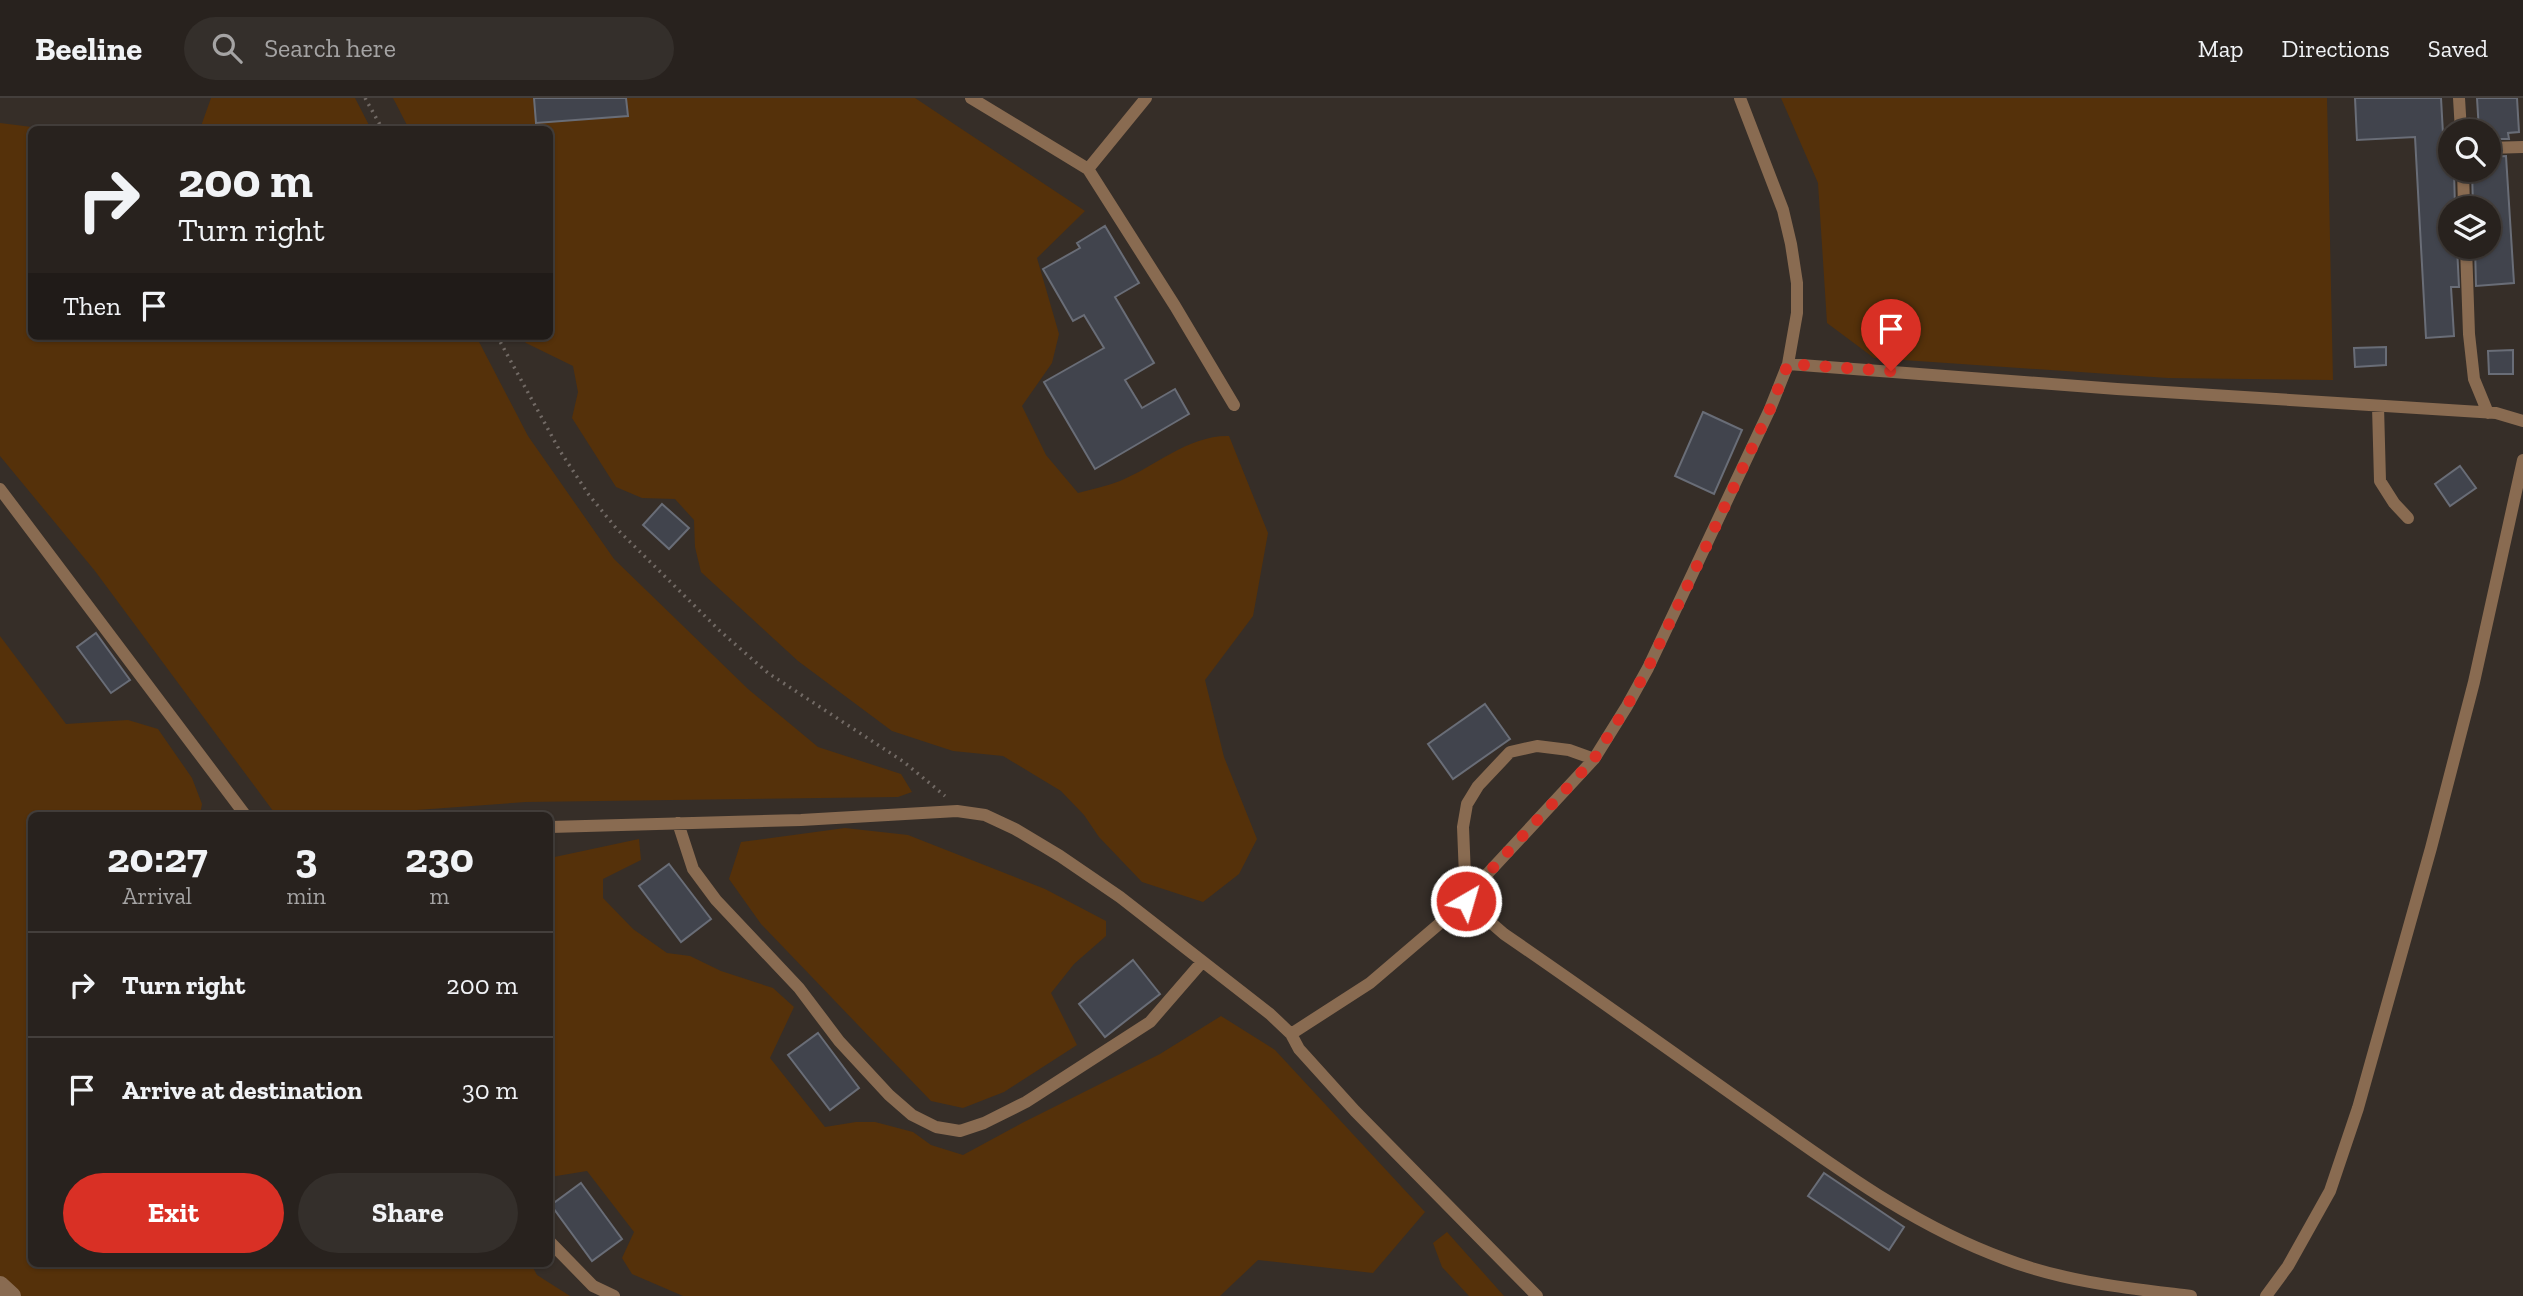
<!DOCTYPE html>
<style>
:root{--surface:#28221e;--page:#342f2b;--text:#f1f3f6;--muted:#a5a4a4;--line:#443f3c;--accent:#d93025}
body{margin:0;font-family:"Zilla Slab",serif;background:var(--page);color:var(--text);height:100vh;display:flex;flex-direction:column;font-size:26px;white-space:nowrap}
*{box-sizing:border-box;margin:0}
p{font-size:23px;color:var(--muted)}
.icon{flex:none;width:38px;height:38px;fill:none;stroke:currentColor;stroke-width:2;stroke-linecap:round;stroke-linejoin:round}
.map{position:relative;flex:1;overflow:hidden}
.details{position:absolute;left:28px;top:714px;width:525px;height:455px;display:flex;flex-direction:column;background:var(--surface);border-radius:10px;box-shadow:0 2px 5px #0004,0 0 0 2px var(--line)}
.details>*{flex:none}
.top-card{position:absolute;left:28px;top:28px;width:525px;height:214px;border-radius:10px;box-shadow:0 2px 5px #0004,0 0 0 2px var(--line);background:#28221e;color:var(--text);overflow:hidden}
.buttons{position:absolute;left:2438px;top:21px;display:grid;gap:14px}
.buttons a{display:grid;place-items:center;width:63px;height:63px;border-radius:50%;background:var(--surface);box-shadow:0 2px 5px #0004,0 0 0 2px var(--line);font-size:35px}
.pin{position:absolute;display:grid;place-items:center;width:60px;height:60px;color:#fff;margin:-72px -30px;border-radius:50% 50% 50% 0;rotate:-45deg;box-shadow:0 0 7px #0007}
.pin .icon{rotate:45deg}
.me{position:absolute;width:77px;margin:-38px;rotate:38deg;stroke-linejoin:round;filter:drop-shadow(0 0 5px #0008)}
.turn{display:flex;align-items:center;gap:24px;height:147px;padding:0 35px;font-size:32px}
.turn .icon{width:91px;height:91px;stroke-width:2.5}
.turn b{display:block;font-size:49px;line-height:60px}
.then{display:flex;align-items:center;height:66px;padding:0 35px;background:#0003;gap:14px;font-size:26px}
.eta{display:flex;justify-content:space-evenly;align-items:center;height:119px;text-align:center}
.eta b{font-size:42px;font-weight:800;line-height:49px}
.cta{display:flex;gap:14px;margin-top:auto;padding:14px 35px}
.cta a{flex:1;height:80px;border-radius:42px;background:var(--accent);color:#fff;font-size:28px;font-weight:800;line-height:80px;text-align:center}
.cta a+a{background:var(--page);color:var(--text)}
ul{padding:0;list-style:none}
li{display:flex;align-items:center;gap:21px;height:105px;padding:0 35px;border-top:2px solid var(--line)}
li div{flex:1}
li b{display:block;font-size:26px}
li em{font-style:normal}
header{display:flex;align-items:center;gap:42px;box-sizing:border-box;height:98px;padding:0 35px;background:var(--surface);border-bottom:2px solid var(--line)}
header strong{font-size:33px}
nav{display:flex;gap:38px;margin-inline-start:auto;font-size:24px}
.search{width:490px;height:63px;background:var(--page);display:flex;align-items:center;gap:18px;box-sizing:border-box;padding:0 24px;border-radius:38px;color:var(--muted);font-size:26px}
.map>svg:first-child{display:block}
</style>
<header>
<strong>Beeline</strong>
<div class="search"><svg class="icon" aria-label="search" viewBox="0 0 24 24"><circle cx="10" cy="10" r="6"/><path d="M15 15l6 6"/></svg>Search here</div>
<nav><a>Map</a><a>Directions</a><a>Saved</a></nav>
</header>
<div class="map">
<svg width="2523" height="1198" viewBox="0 0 2523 1198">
<rect width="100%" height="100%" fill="#362e28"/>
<!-- green -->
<path fill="#55310a" d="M211,0h144l16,31h-171z
M393,0h522l170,113 -48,47 22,76 -7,29 -30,43 24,49 32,38c14,-4 29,-7 42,-12 36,-15 69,-46 109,-45l39,97 -15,83 -48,64 19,77 33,82 -18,35 -36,28 -61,-20 -43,-45 -15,-22 -23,-24 -58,-35 -50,-5 -61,-20 -94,-70 -97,-89 -6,-25 -1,-27 -19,-21 -33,-1 -26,-11 -44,-69 6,-26 -5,-26 -47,-23 -6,-7h30v-206l-141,-1z
M1781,0h546l6,282 -165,-2 -294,-20 -47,-35 -9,-140z
M0,25l48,6 -16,1v206h444l52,100 86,123 134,130 70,58 83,27 11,18 -14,5 -372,5 -123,9 -12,4h-115l-181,-244 -95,-115z
M0,538l66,88 62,-4 30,9 34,49 10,26 -2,11 -168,1v448h499l6,11 33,21h-570z
M845,730l63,7 137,54 61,32v15l-32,28 -23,29 26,52 -73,47 -41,16 -32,-7 -170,-177 -32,-45 12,-37z
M639,741l2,21 -38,19v19l30,31 34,24 23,3 31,15 52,17 21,19 -24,51 55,69 31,-5h19l38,10 18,13 32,10 61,-33 136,-68 61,-38 54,34 150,162 -52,61 -115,-13 -38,36h-537l-51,-22 -10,-16 12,-26 -47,-61 -37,6v-319z
M1447,1134l57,64h-35l-27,-29 -9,-24z"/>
<!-- building -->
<path fill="#41444d" stroke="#696d77" stroke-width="2" d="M534,0h92l2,18 -92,7z
M2355,0h86l4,72h9l1,38h-8l2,39h8l2,40h-8l3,49 -28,2 -11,-201 -58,3z
M2477,0h40l2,34 -11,1 1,6h-21v-8h-9z
M2506,58l8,127 -38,3 -1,-39h13v-39h-15l-1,-38h16v-13z
M1105,128l34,57 -24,14 39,66 -29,17 17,28 33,-19 14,25 -94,55 -51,-87 60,-34 -20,-33 -11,6 -30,-52 37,-21 -3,-5z
M2386,249v18l-31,2 -1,-19z
M2513,252v24h-24l-1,-23z
M1703,314l39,18 -28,64 -39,-18z
M2460,368l16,22 -26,18 -15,-22z
M662,406l27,24 -20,21 -26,-24z
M96,535l34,47 -19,13 -34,-46z
M1485,606l25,35 -57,40 -25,-35z
M669,766l42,55 -30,23 -42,-56z
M1133,862l27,34 -55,43 -26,-33z
M818,935l41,55 -29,22 -42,-55z
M1824,1075l80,54 -15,23 -81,-54z
M581,1085l41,56 -30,22 -41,-56z"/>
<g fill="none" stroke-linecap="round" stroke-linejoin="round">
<!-- path -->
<path stroke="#726a65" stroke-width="3.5" stroke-dasharray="2 5" stroke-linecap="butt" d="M365,0l18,32
M497,238l63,115 29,44 27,33 104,103 48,42 136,89 41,34"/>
<!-- lane -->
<path stroke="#896b51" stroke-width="12" d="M971,0l117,71 87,137 59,99
M2459,0l2,33
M2488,50l35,-1
M1088,71l58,-71
M2463,72l1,38
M2466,149l3,87 5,45 14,34
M1788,266l329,25 379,24 27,8
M2378,308l2,75 14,22 14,15
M0,391l246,327
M1594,661l-25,-9 -32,-4 -27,6 -32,34 -11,18 -4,23 3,74 38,33c86,59 171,120 256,180 78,55 154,112 245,145 60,23 122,29 186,37
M678,725l15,46 23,31 83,88 40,53 50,54 23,20 24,12 24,4 24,-8 42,-21 124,-80 52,-60
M550,729l251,-7 156,-9 28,4 30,14 45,27 60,41 150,117 21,20 8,15 56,62 182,185
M1291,936l79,-51 96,-82 11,-16 117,-126 33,-53 21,-38 122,-259 18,-45 9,-51v-30l-6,-39 -8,-34 -43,-112
M550,1144l43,44 21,10
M2266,1198l22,-30 42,-75 28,-83 73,-260 43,-166 49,-222"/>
<!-- street -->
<path stroke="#896b51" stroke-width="18" d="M0,1187l12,11"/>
</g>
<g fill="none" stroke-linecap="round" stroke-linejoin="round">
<!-- route -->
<path stroke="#d93025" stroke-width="12" stroke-dasharray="0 21.6" d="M1466,803l11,-16 117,-126 33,-53 21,-38 56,-117 66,-142 18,-45 103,7"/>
</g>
</svg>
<div class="buttons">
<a><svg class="icon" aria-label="search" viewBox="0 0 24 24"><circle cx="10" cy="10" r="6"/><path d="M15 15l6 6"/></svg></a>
<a><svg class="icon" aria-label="layers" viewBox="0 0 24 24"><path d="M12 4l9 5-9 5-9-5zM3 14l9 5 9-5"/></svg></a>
</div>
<div class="pin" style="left:1891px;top:273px;background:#d93025"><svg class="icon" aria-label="arrive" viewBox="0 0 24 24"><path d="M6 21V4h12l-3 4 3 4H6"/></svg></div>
<svg class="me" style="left:1466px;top:803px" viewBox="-20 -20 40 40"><circle r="17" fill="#d93025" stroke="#fff" stroke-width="3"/><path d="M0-11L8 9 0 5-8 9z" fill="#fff"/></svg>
<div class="top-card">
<div class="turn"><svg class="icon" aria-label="right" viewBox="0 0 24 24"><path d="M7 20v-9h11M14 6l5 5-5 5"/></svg><div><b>200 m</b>Turn right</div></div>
<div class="then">Then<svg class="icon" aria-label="arrive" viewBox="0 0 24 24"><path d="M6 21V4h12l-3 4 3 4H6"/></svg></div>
</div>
<section class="details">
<div class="eta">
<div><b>20:27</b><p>Arrival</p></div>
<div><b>3</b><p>min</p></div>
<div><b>230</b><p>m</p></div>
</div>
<ul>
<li><svg class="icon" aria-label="right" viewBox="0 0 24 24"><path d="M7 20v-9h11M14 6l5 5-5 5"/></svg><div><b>Turn right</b></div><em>200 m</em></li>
<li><svg class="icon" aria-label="arrive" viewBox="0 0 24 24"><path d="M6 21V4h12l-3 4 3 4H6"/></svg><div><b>Arrive at destination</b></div><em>30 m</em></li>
</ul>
<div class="cta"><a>Exit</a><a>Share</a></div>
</section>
</div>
